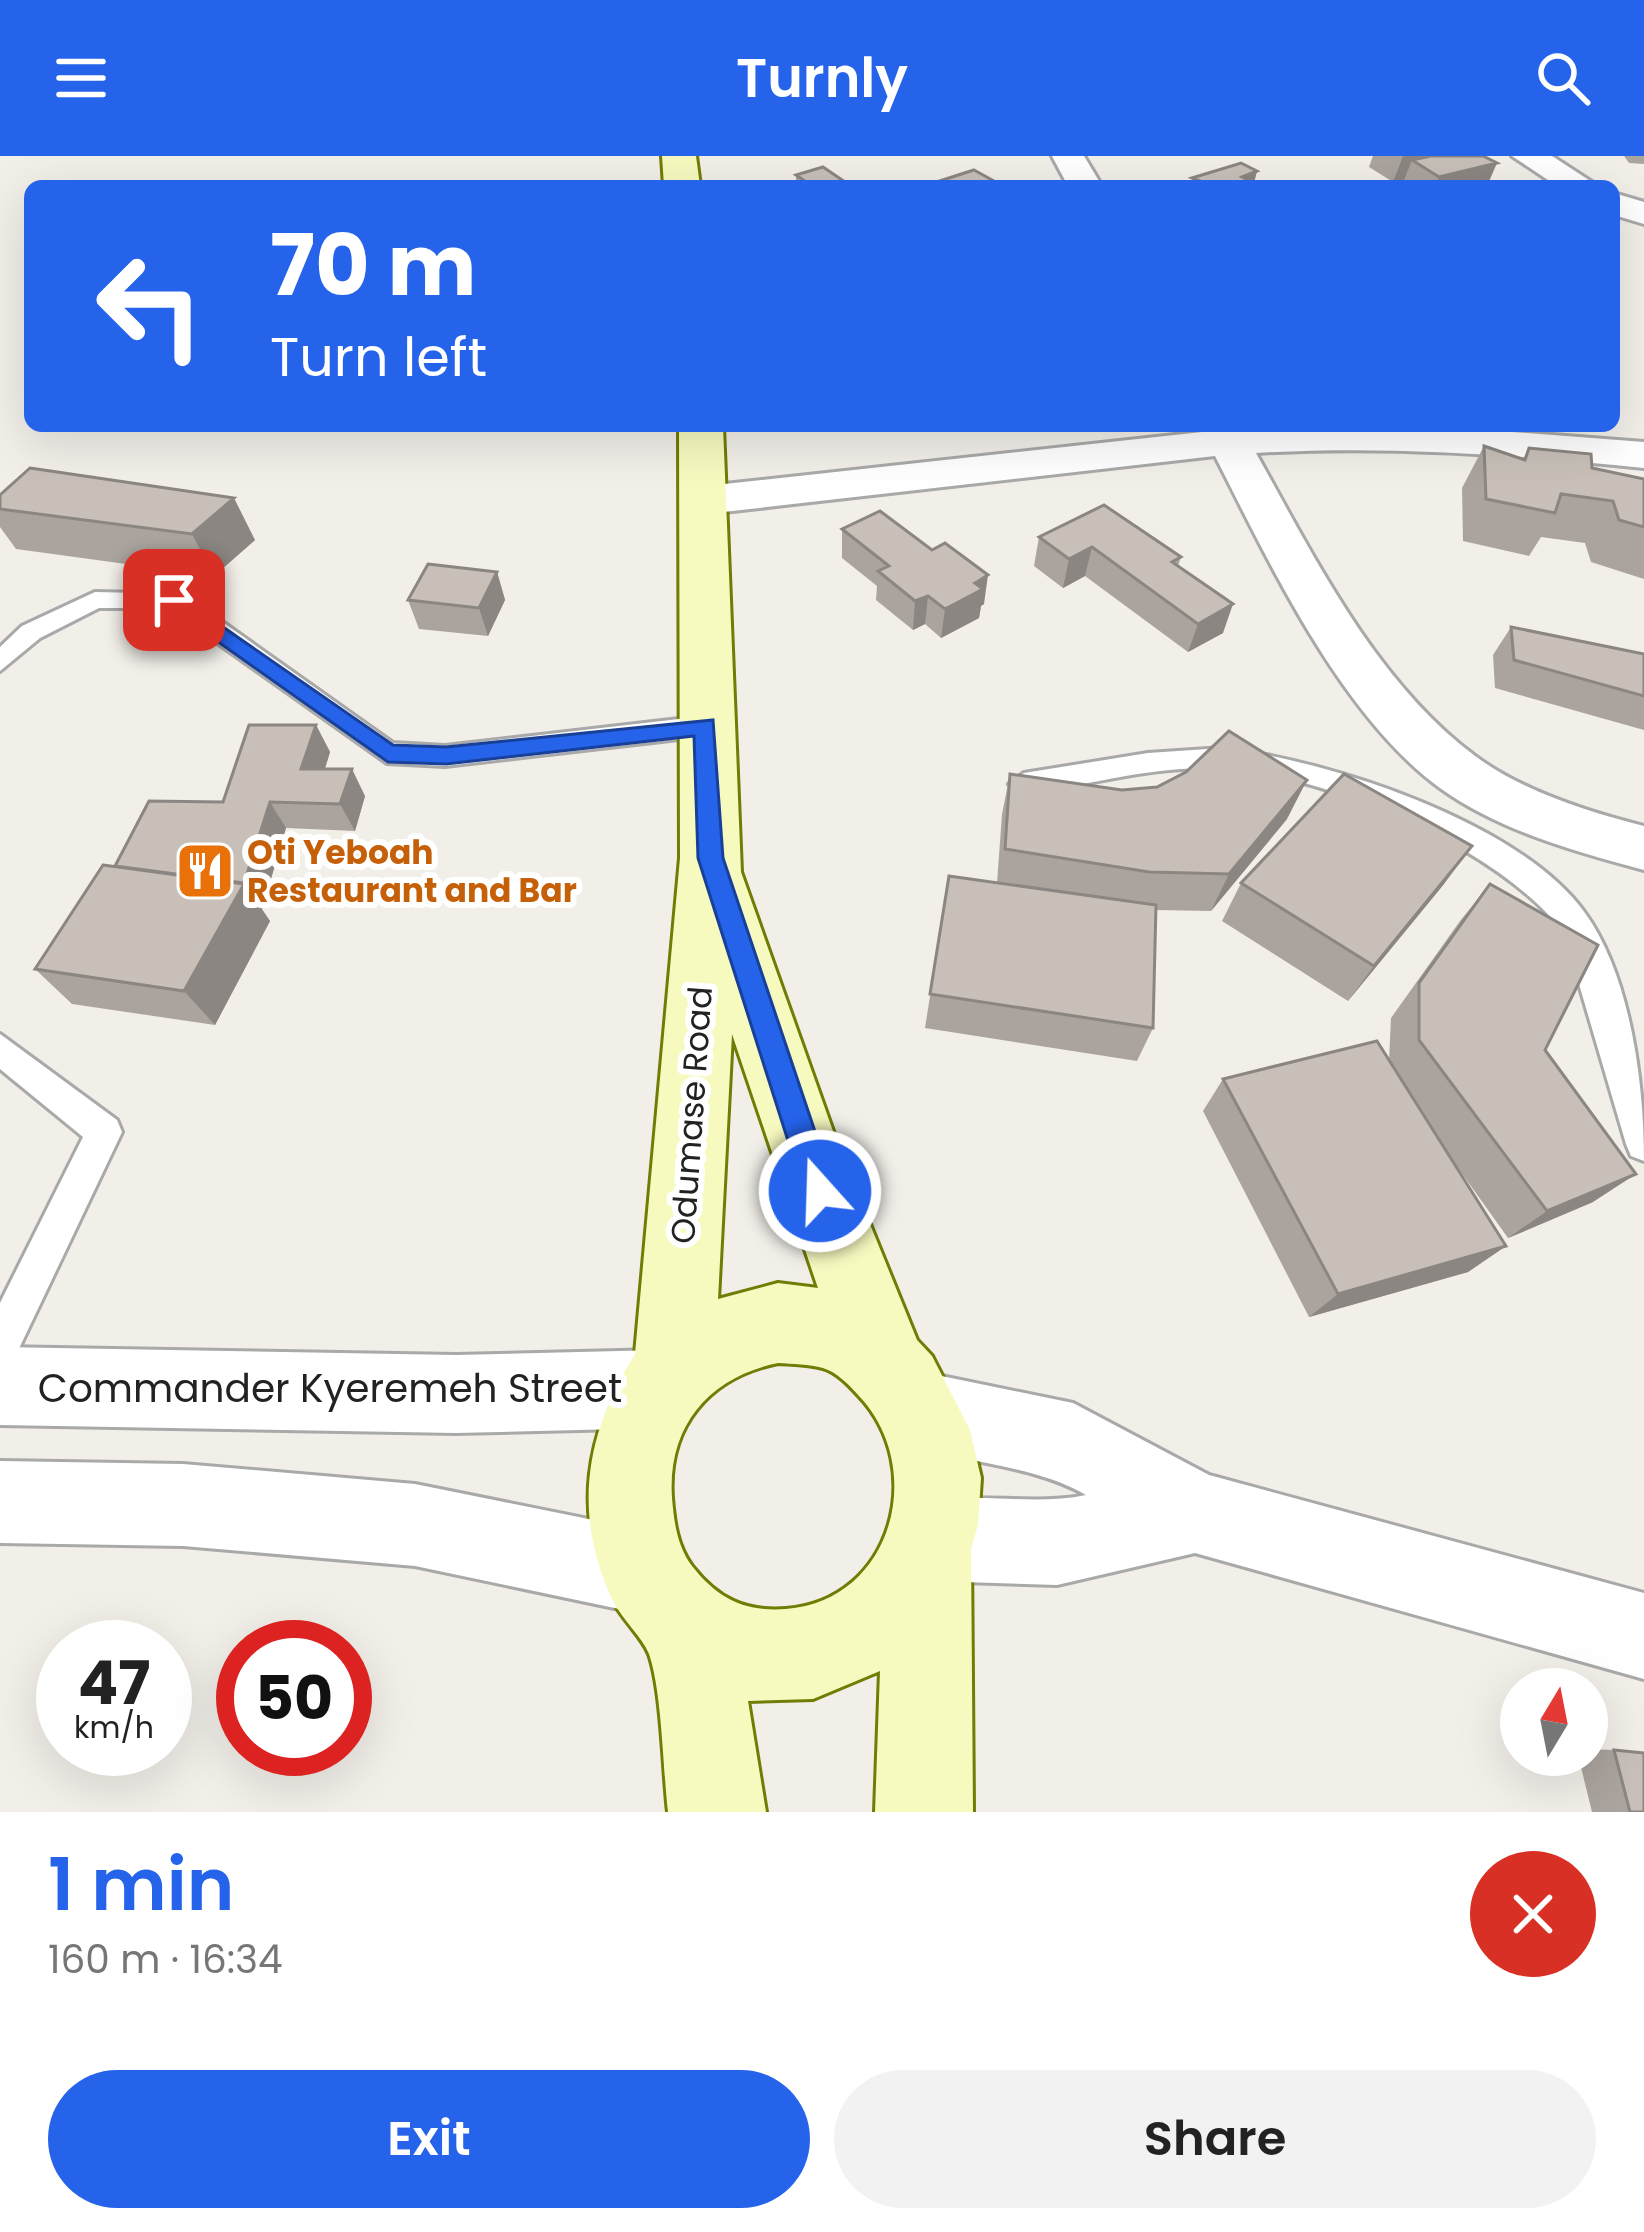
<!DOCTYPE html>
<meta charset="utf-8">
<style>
:root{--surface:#fff;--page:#f2f2f2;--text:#222;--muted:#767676;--accent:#2563eb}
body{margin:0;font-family:Poppins,sans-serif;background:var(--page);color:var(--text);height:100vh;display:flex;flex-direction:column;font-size:45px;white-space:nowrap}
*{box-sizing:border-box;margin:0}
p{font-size:39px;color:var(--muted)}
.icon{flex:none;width:66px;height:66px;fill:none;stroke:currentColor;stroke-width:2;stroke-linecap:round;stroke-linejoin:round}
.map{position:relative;height:1656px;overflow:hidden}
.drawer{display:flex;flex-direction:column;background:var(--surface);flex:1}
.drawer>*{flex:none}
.hud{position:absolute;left:24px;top:24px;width:1596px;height:252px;border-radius:18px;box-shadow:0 12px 48px #0002;background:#2563eb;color:#fff;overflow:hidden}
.needle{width:78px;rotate:10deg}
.fabs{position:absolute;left:1500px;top:1512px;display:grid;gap:24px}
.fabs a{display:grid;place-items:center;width:108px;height:108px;border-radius:50%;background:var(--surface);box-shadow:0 12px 48px #0002;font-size:60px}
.speed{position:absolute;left:36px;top:1464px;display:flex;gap:24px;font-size:60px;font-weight:700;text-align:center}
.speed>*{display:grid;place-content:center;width:156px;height:156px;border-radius:50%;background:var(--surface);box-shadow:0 12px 48px #0002;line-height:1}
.speed small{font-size:30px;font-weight:400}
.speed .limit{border:18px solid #d22;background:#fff;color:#111}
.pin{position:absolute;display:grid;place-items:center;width:102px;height:102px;color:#fff;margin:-51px;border-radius:24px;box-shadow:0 6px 18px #0006}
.me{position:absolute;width:132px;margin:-66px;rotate:340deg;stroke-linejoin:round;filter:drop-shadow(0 0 9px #0008)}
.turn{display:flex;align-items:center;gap:42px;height:252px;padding:0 48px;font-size:54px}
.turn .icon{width:156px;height:156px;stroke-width:2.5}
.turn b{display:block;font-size:84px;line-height:102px}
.round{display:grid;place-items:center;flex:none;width:126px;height:126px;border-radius:63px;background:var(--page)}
.overview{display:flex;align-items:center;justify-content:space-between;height:204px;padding:0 48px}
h1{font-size:72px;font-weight:600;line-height:90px;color:var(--accent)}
.button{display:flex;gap:24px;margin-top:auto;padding:24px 48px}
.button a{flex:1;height:138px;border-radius:72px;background:var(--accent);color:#fff;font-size:48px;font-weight:600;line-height:138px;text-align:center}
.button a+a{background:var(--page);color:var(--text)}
header{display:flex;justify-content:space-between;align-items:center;height:156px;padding:0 48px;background:var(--accent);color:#fff;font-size:54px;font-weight:600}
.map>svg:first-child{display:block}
</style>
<header><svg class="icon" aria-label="menu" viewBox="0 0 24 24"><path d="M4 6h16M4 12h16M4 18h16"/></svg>Turnly<svg class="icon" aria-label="search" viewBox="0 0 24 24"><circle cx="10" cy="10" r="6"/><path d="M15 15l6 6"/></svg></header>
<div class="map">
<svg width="1644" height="1656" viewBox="0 0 1644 1656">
<rect width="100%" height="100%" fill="#f2efe9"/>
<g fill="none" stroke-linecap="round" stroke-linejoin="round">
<!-- service casing -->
<g stroke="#a9a9a9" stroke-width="6">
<path id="service" d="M95,436l88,2 210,149 52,3 260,-30 14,10 -14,10 -260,30 -58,-3 -219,-155h-69l-59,30 -40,33v-24l22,-21z
M1223,592c107,13 297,74 362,165 46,64 59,171 59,248l-13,-5 -5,-12 -62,-211c-63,-84 -236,-158 -340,-164 -66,-5 -135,16 -200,26l-15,-11 15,-11 124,-20z
M0,878l117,86 5,12 -108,227 -14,6v-62l83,-166 -83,-68z"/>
</g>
<!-- minor casing -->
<g stroke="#a9a9a9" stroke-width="6">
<path id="minor" d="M1052,0h32l18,30h-34z
M1512,0h40l46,30h-41z
M1614,37l30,9v22l-30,-9z
M1199,270h235l210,16v26c-129,-13 -258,-23 -388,-15 59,106 120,229 219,303 47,35 113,56 169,70v44c-68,-18 -146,-40 -204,-82 -99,-72 -170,-224 -225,-332l-509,58 -16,-4 -7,-10 7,-10 16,-4 496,-54z
M0,1191l456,8 204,-5 28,11 11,28 -11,28 -28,11 -204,5 -456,-8z
M922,1216l151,31 136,72 435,118v86l-449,-126 -138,32 -124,-4 -29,-13 -13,-29 13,-29c57,-24 121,-2 182,-15 -58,-33 -130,-31 -192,-56l-11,-28 11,-28z
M0,1305l183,3 232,20 228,46 30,12 12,30 -12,30 -30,12 -228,-48 -232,-20 -183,-3z"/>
</g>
<!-- secondary casing -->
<g stroke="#707d05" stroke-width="6">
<path id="secondary" d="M662,0h34l4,30h-36z
M679,270h44l18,446 98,276 78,192 15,16 38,74 11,48 -3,47 -7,24 2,263h-98l5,-141 -67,28 -65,2 18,111h-98c-5,-42 -6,-121 -19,-158 -7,-17 -27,-35 -36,-53 -41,-87 -28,-167 22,-247l45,-496zM732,878l86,254 -40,-5 -60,16zM778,1207c15,1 31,1 45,5 14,4 26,17 36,28 69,73 33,205 -73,213 -41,3 -68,-10 -94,-43 -15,-20 -18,-44 -20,-68 -5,-73 38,-121 106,-135z"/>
</g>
<!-- service -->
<use href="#service" fill="#fff" fill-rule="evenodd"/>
<!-- minor -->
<use href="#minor" fill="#fff" fill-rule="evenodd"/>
<!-- secondary -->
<use href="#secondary" fill="#f7fabf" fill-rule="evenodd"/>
</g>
<!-- wall -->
<path fill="#aba49e" d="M1373,0h110l4,30h-85l2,-6 -11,2 -24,-15z
M1624,0h20v8l-15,-1z
M1257,15l-3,12 5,3h-69l2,-8z
M796,19l55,11h-55z
M1484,290l39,13 6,-11 63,20 52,11v100l-53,-17 -6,-19 -44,-6 -12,19 -66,-15 -1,-53z
M0,339l255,45 -41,36 -198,-27 -16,-22z
M842,373l142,75 -3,2 -2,12 -38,20 -16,-14 -12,6 -37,-30 1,-14 -35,-28z
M1039,381l142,20 -3,9 45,67 -35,19 -103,-76 -22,12 -29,-22z
M497,416l8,28 -17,36 -69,-7 -11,-29z
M1511,471l133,27v76l-149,-42 -2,-33z
M316,569l14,27 -5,17 40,27 -10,35 -69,-3 -24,81 8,12 -55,104 -143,-21 -37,-35 188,-167z
M1010,618l277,45 -76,92 -55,-1 -3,118 -16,33 -212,-33 24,-152 48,7 5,-69z
M1241,727l203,1 -96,117 -126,-80z
M1490,728l55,166 48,152 -85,36 -55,-77 53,85 -38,26 -159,45 -106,-206 20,-32 166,-18 2,-43 69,-97z
M1587,1593l27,1 30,62h-52l-14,-57h9z"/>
<!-- shaded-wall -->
<path fill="#8b8681" d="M1403,0h51l-42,4 -8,20 -11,2z
M1497,7l-10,23h-52l4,-9z
M1257,15l-4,15 -11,-9z
M234,342l21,42 -41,36 -22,-42z
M1092,391l-7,29 -22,12 6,-29z
M497,416l8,28 -17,36 -9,-28z
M988,419l-4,29 -3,2 -2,12 -38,20 4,-29 30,-26z
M928,440l-3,28 -12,6 2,-29z
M1233,448l-10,29 -35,19 10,-28z
M316,569l14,27 -14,44 -15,-27z
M352,613l13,27 -10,35 -15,-27z
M1307,624l-20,39 -76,92 18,-37z
M270,646l16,26 -24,81 -18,-26z
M1472,690l-28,38 -96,117 26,-35z
M244,728l26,37 -55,104 -31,-34z
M1636,1018l-43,28 -85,36 39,-27z
M1506,1090l-38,26 -159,45 29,-23z"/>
<!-- building -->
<path fill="#c7bfb8" stroke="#8b8681" stroke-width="3" d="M1431,0h52l14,7 -58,14 -27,-17z
M1241,7l16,8 -15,6 17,9h-46l-21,-8z
M823,11l28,19h-39l-16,-11z
M974,14l29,16h-79z
M1484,290l41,14 4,-12 62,6 1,14 52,11v48l-25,-7 -6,-19 -52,-7 -6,19 -69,-14z
M30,312l204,30 -42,36 -192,-25v-14z
M1104,349l77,52 -9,5 61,42 -35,20 -106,-77 -23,12 -30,-22z
M880,355l52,39 13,-7 43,32 -13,8 8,6 -38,20 -17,-13 -13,5 -37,-30 11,-5 -47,-37z
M428,408l69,8 -18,36 -71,-8z
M1511,471l133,27v42l-130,-36z
M249,569h67l-15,44h51l-12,35 -70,-2 -26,81 -129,-17 34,-65 74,1z
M1229,575l78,49 -78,94 -80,-2 -144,-23 5,-75 112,16 35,-3 29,-15z
M1344,618l128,72 -98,120 -133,-83z
M103,709l141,19 -60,107 -149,-22z
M949,720l207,29 -3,123 -223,-34z
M1490,728l108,61 -53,105 91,124 -89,37 -128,-171v-57z
M1377,885l129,205 -168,48 -115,-215z
M1614,1594l30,3v59h-14z"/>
<!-- route -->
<path fill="#2563eb" stroke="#184099" stroke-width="3" d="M174,437l219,152 53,2 267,-27 10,138 112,333 -5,10 -10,4 -11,-4 -5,-10 -106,-333 -4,-122 -248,28 -58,-2 -222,-157v-10z"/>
<!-- icons -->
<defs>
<g id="restaurant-square" transform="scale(3)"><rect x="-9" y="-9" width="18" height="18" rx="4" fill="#e8710a" stroke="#fff"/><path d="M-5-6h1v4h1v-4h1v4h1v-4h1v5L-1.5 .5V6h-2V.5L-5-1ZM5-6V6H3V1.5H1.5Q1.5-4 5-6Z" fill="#fff"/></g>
</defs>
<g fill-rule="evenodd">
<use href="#restaurant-square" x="205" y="715"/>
</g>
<g text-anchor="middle" stroke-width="12" stroke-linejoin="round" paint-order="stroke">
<!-- food labels -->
<g font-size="33" font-weight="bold" fill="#c56008" stroke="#fff" text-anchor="start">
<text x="247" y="708">Oti Yeboah<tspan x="247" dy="38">Restaurant and Bar</tspan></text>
</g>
<!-- street labels -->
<g font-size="33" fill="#222" stroke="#fff">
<text transform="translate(691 959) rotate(-86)" y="12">Odumase Road</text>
</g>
<!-- near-street labels -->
<g font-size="39" fill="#222" stroke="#fff">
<text x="330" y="1246">Commander Kyeremeh Street</text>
</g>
</g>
</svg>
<div class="fabs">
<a><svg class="needle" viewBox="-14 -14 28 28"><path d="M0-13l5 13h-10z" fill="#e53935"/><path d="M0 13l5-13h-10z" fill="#767676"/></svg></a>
</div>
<div class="speed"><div>47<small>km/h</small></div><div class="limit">50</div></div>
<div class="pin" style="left:174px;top:444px;background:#d93025"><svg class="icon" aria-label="arrive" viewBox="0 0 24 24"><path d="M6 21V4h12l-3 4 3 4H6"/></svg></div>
<svg class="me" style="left:820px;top:1035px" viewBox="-20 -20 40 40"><circle r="17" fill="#2563eb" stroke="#fff" stroke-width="3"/><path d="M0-11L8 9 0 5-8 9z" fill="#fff"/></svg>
<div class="hud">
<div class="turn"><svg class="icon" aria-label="left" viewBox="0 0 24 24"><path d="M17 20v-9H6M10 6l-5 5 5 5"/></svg><div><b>70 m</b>Turn left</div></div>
</div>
</div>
<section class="drawer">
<div class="overview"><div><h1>1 min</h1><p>160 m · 16:34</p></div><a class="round" style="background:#d93025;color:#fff"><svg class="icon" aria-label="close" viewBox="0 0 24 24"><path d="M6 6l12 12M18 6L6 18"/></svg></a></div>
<div class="button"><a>Exit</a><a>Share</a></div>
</section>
